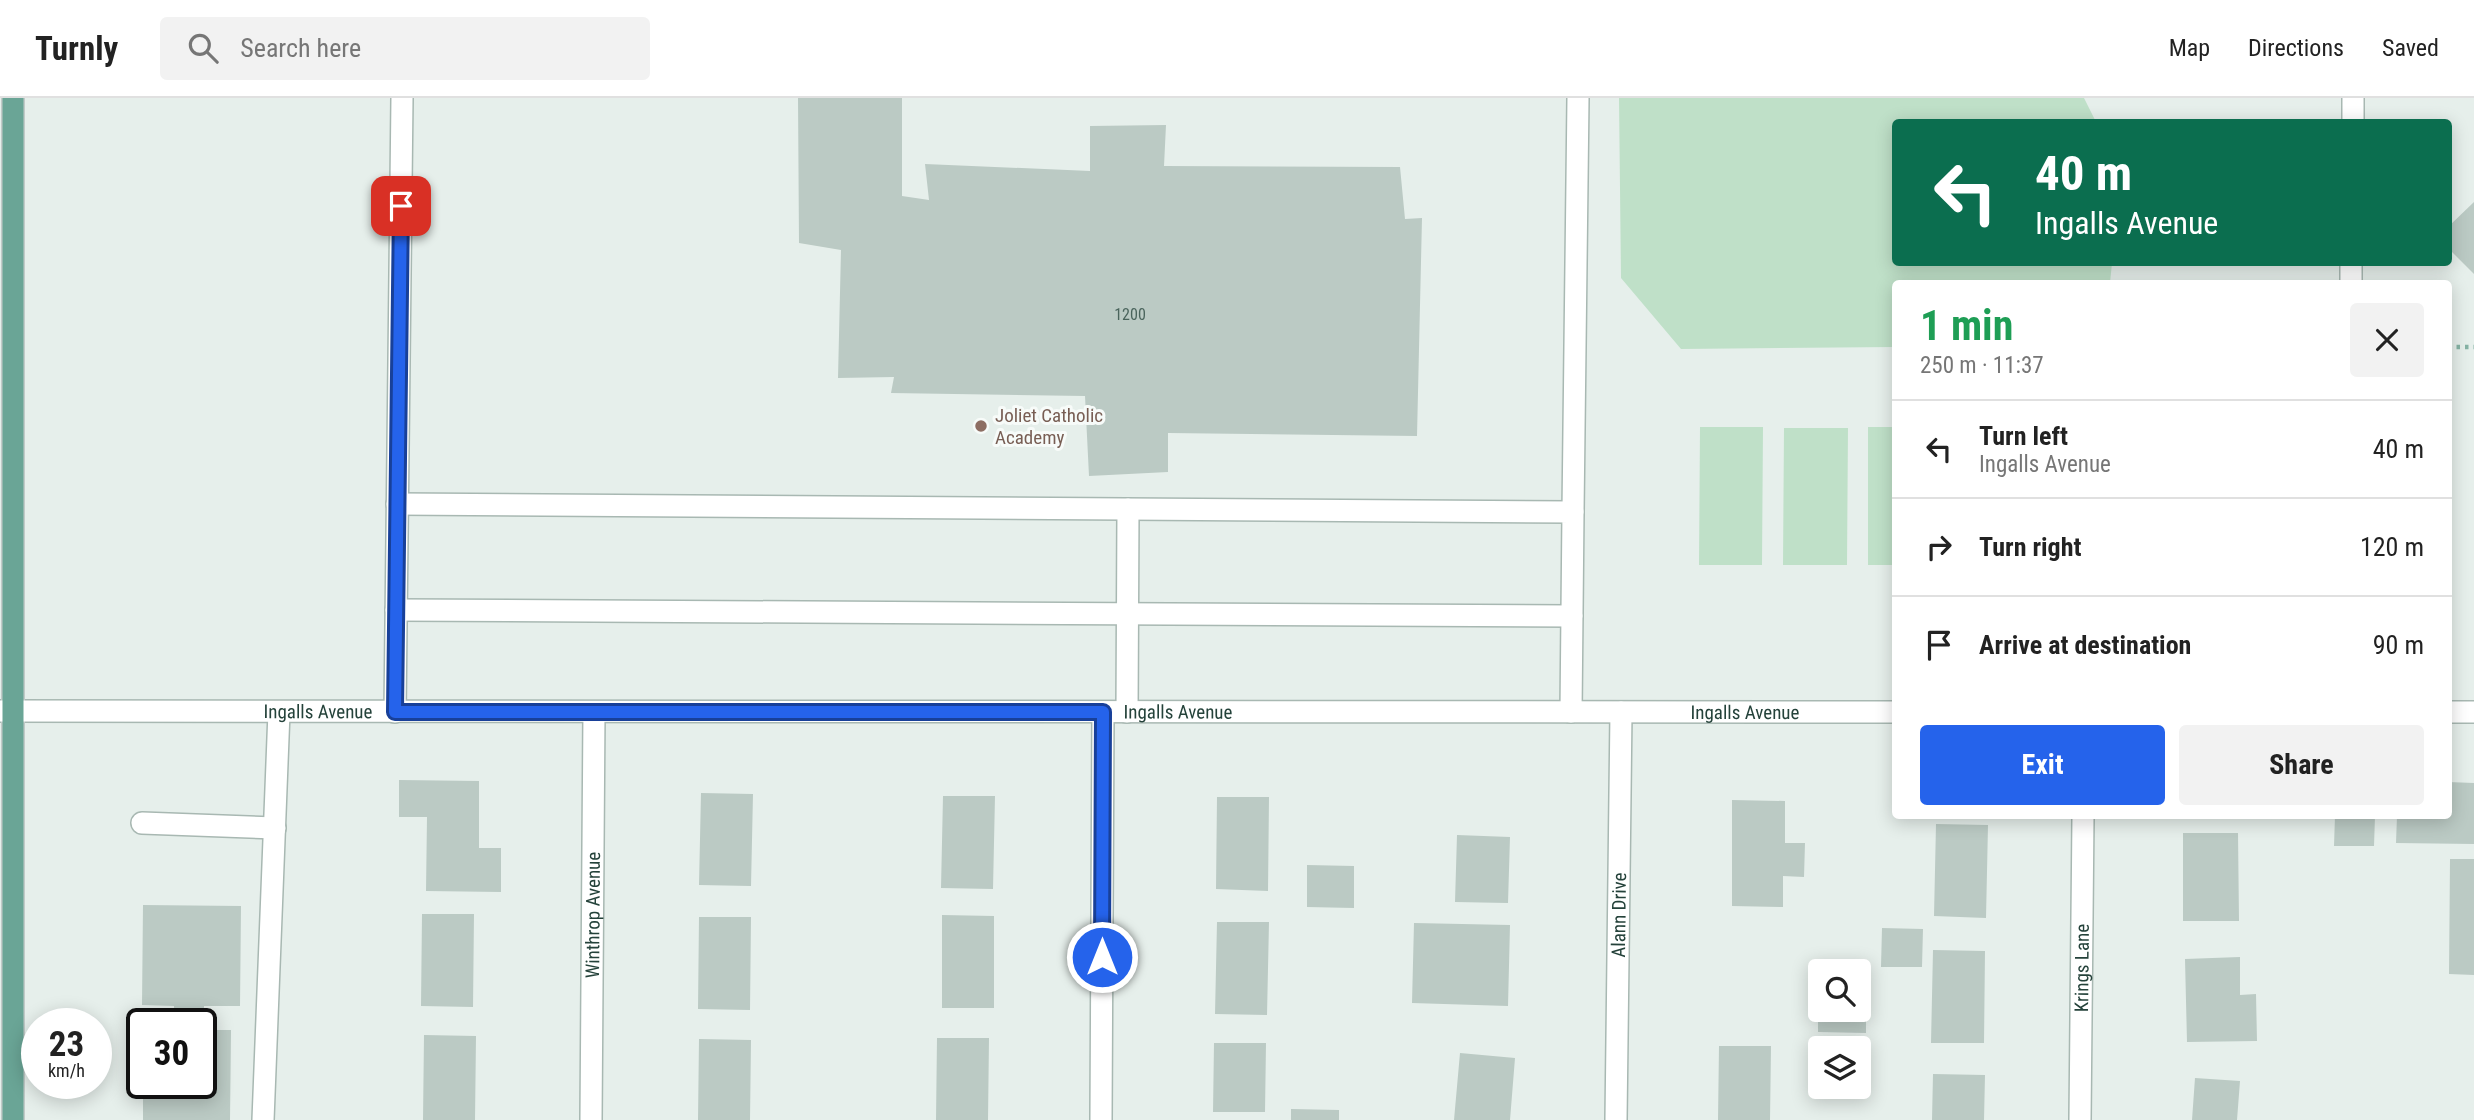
<!DOCTYPE html>
<meta charset="utf-8">
<style>
:root{--surface:#fff;--page:#f2f2f2;--text:#222;--muted:#767676;--line:#e0e0e0;--accent:#2563eb}
body{margin:0;font-family:"Roboto Condensed",sans-serif;background:var(--page);color:var(--text);height:100vh;display:flex;flex-direction:column;font-size:26px;white-space:nowrap}
*{box-sizing:border-box;margin:0}
p{font-size:23px;color:var(--muted)}
.icon{flex:none;width:38px;height:38px;fill:none;stroke:currentColor;stroke-width:2;stroke-linecap:round;stroke-linejoin:round}
.map{position:relative;flex:1;overflow:hidden}
.panel{position:absolute;left:1892px;top:182px;width:560px;height:539px;display:flex;flex-direction:column;background:var(--surface);border-radius:7px;box-shadow:0 4px 18px #0003}
.panel>*{flex:none}
.hud{position:absolute;left:1892px;top:21px;width:560px;height:147px;border-radius:7px;box-shadow:0 4px 18px #0003;background:#0b6e4f;color:#fff;overflow:hidden}
.fabs{position:absolute;left:1808px;top:861px;display:grid;gap:14px}
.fabs a{display:grid;place-items:center;width:63px;height:63px;border-radius:7px;background:var(--surface);box-shadow:0 4px 18px #0003;font-size:35px}
.speed{position:absolute;left:21px;top:910px;display:flex;gap:14px;font-size:35px;font-weight:700;text-align:center}
.speed>*{display:grid;place-content:center;width:91px;height:91px;border-radius:50%;background:var(--surface);box-shadow:0 4px 18px #0003;line-height:1}
.speed small{font-size:18px;font-weight:400}
.speed .limit{border:4px solid #111;border-radius:10px;background:#fff;color:#111}
.pin{position:absolute;display:grid;place-items:center;width:60px;height:60px;color:#fff;margin:-30px;border-radius:14px;box-shadow:0 4px 10px #0006}
.me{position:absolute;width:77px;margin:-38px;rotate:0deg;stroke-linejoin:round;filter:drop-shadow(0 0 5px #0008)}
.turn{display:flex;align-items:center;gap:24px;height:147px;padding:0 28px;font-size:32px}
.turn .icon{width:91px;height:91px;stroke-width:2.5}
.turn b{display:block;font-size:49px;line-height:60px}
.round{display:grid;place-items:center;flex:none;width:74px;height:74px;border-radius:7px;background:var(--page)}
.headline{display:flex;align-items:center;justify-content:space-between;height:119px;padding:0 28px}
h1{font-size:42px;font-weight:700;line-height:52px;color:#1e9e55}
.button{display:flex;gap:14px;margin-top:auto;padding:14px 28px}
.button a{flex:1;height:80px;border-radius:7px;background:var(--accent);color:#fff;font-size:28px;font-weight:700;line-height:80px;text-align:center}
.button a+a{background:var(--page);color:var(--text)}
ul{padding:0;list-style:none}
li{display:flex;align-items:center;gap:21px;height:98px;padding:0 28px;border-top:2px solid var(--line)}
li div{flex:1}
li b{display:block;font-size:26px}
li em{font-style:normal}
header{display:flex;align-items:center;gap:42px;box-sizing:border-box;height:98px;padding:0 35px;background:var(--surface);border-bottom:2px solid var(--line)}
header strong{font-size:33px}
nav{display:flex;gap:38px;margin-inline-start:auto;font-size:24px}
.search{width:490px;height:63px;background:var(--page);display:flex;align-items:center;gap:18px;box-sizing:border-box;padding:0 24px;border-radius:7px;color:var(--muted);font-size:26px}
.map>svg:first-child{display:block}
</style>
<header>
<strong>Turnly</strong>
<div class="search"><svg class="icon" aria-label="search" viewBox="0 0 24 24"><circle cx="10" cy="10" r="6"/><path d="M15 15l6 6"/></svg>Search here</div>
<nav><a>Map</a><a>Directions</a><a>Saved</a></nav>
</header>
<div class="map">
<svg width="2474" height="1022" viewBox="0 0 2474 1022">
<rect width="100%" height="100%" fill="#e6efeb"/>
<!-- green -->
<path fill="#bfe0c8" d="M1619,0h465l12,24h-201v140l217,1 -2,20 -215,1v63l-214,2 -60,-71z
M1700,329h63l-1,138h-63z
M1868,329h27v138h-27z
M1784,330h64l-1,137h-64z"/>
<!-- building -->
<path fill="#bbcac4" d="M798,0h104v98l27,4 -4,-36 165,7v-45l76,-1 -2,41 236,1 5,52 17,-1 -5,218 -249,-3v39l-79,4 -4,-80 -194,-3 3,-16 -56,1 3,-128 -42,-7z
M2474,104v72l-26,-26v-21z
M399,682l80,1v67h22v44l-75,-1 1,-74h-28z
M2448,684l26,1v61l-78,-1 1,-27h51z
M701,695l52,1 -2,92 -52,-1z
M943,698h52l-2,93 -52,-1z
M1217,699h52l-1,94 -52,-2z
M1732,702l53,1v42h20l-1,34 -21,-1v31l-51,-1z
M2335,718h40l-1,30h-40z
M1936,726l52,1 -2,93 -52,-2z
M2183,735h55l1,88h-56z
M1457,737l53,2 -2,66 -53,-1z
M2450,761h24v116l-25,-1z
M1307,767l47,1v42l-47,-1z
M143,807l98,1 -1,100h-36v24h27l-1,90h-87v-37h58v-59h-27v-18l-32,-1z
M422,816h52l-1,93 -52,-1z
M942,817l52,1v92h-52z
M699,819h52l-1,93 -52,-1z
M1217,824h52l-2,93 -52,-1z
M1414,825l96,2 -2,81 -96,-3z
M1882,830l41,1 -1,38h-41z
M1933,852l52,1 -1,92h-53z
M2240,859v38l16,-1 1,47 -70,1 -2,-83z
M1858,887h8v48l-48,-1v-22h40z
M424,937l52,1 -1,84h-52z
M937,940h52l-1,82h-52z
M699,941l52,1 -1,80h-52z
M1214,945h52l-1,69h-52z
M1719,948h52l-1,74h-52z
M1460,955l55,5 -5,62h-56z
M1933,976l52,1 -1,45h-52z
M2195,980l45,3 -3,39h-45z
M1291,1011l48,1v10h-48z"/>
<g fill="none" stroke-linecap="round" stroke-linejoin="round">
<!-- minor casing -->
<g stroke="#a8b8b2" stroke-width="24">
<g id="minor">
<path d="M2353,24v-24"/>
<path d="M2351,186v-22"/>
<path d="M397,406l1176,8 -2,200"/>
<path d="M1573,414l5,-414"/>
<path d="M396,512l1176,6"/>
<path id="s1" d="M0,613l1895,1"/>
<path d="M395,614l7,-614"/>
<path d="M1127,614l1,-203"/>
<path d="M2448,614h26"/>
<path d="M142,725l133,5"/>
<path d="M263,1022l16,-408"/>
<path id="s2" d="M591,1022l3,-408"/>
<path d="M1101,1022l2,-408"/>
<path id="s3" d="M1616,1022l5,-408"/>
<path id="s4" d="M2080,1022l3,-304"/>
</g>
</g>
<!-- major casing -->
<g stroke="#c2cac8" stroke-width="24">
<path id="major" d="M13,1022v-1022"/>
</g>
<!-- path -->
<path stroke="#86b3a5" stroke-width="4.5" stroke-dasharray="3.5 5" stroke-linecap="butt" d="M2448,249h26"/>
<!-- minor -->
<use href="#minor" stroke="#fff" stroke-width="21"/>
<!-- major -->
<use href="#major" stroke="#6aa596" stroke-width="21"/>
</g>
<g fill="none" stroke-linecap="round" stroke-linejoin="round">
<!-- route casing -->
<g stroke="#184099" stroke-width="18">
<path id="route" d="M401,108l-6,506h708l-1,245"/>
</g>
<!-- route -->
<use href="#route" stroke="#2563eb" stroke-width="12"/>
</g>
<!-- markers -->
<circle fill="#8d6e63" stroke="#f7fbf9" stroke-width="2.5" cx="981" cy="328" r="7"/>
<g text-anchor="middle" stroke-width="6" stroke-linejoin="round" paint-order="stroke">
<!-- number labels -->
<g font-size="16" fill="#4a645c">
<text x="1130" y="222">1200</text>
</g>
<!-- education labels -->
<g font-size="19" fill="#785e54" stroke="#f7fbf9" text-anchor="start">
<text x="995" y="324">Joliet Catholic<tspan x="995" dy="22">Academy</tspan></text>
</g>
<!-- street labels -->
<g font-size="19" fill="#24423a" stroke="#f7fbf9">
<text dy="7" stroke="none"><textPath href="#s1" startOffset="318">Ingalls Avenue</textPath></text>
<text dy="7" stroke="none"><textPath href="#s1" startOffset="1178">Ingalls Avenue</textPath></text>
<text dy="7" stroke="none"><textPath href="#s1" startOffset="1745">Ingalls Avenue</textPath></text>
<text dy="7" stroke="none"><textPath href="#s2" startOffset="205">Winthrop Avenue</textPath></text>
<text dy="7" stroke="none"><textPath href="#s3" startOffset="205">Alann Drive</textPath></text>
<text dy="7" stroke="none"><textPath href="#s4" startOffset="152">Krings Lane</textPath></text>
</g>
</g>
</svg>
<div class="fabs">
<a><svg class="icon" aria-label="search" viewBox="0 0 24 24"><circle cx="10" cy="10" r="6"/><path d="M15 15l6 6"/></svg></a>
<a><svg class="icon" aria-label="layers" viewBox="0 0 24 24"><path d="M12 4l9 5-9 5-9-5zM3 14l9 5 9-5"/></svg></a>
</div>
<div class="speed"><div>23<small>km/h</small></div><div class="limit">30</div></div>
<div class="pin" style="left:401px;top:108px;background:#d93025"><svg class="icon" aria-label="arrive" viewBox="0 0 24 24"><path d="M6 21V4h12l-3 4 3 4H6"/></svg></div>
<svg class="me" style="left:1102px;top:859px" viewBox="-20 -20 40 40"><circle r="17" fill="#2563eb" stroke="#fff" stroke-width="3"/><path d="M0-11L8 9 0 5-8 9z" fill="#fff"/></svg>
<div class="hud">
<div class="turn"><svg class="icon" aria-label="left" viewBox="0 0 24 24"><path d="M17 20v-9H6M10 6l-5 5 5 5"/></svg><div><b>40 m</b>Ingalls Avenue</div></div>
</div>
<section class="panel">
<div class="headline"><div><h1>1 min</h1><p>250 m · 11:37</p></div><a class="round"><svg class="icon" aria-label="close" viewBox="0 0 24 24"><path d="M6 6l12 12M18 6L6 18"/></svg></a></div>
<ul>
<li><svg class="icon" aria-label="left" viewBox="0 0 24 24"><path d="M17 20v-9H6M10 6l-5 5 5 5"/></svg><div><b>Turn left</b><p>Ingalls Avenue</p></div><em>40 m</em></li>
<li><svg class="icon" aria-label="right" viewBox="0 0 24 24"><path d="M7 20v-9h11M14 6l5 5-5 5"/></svg><div><b>Turn right</b></div><em>120 m</em></li>
<li><svg class="icon" aria-label="arrive" viewBox="0 0 24 24"><path d="M6 21V4h12l-3 4 3 4H6"/></svg><div><b>Arrive at destination</b></div><em>90 m</em></li>
</ul>
<div class="button"><a>Exit</a><a>Share</a></div>
</section>
</div>
